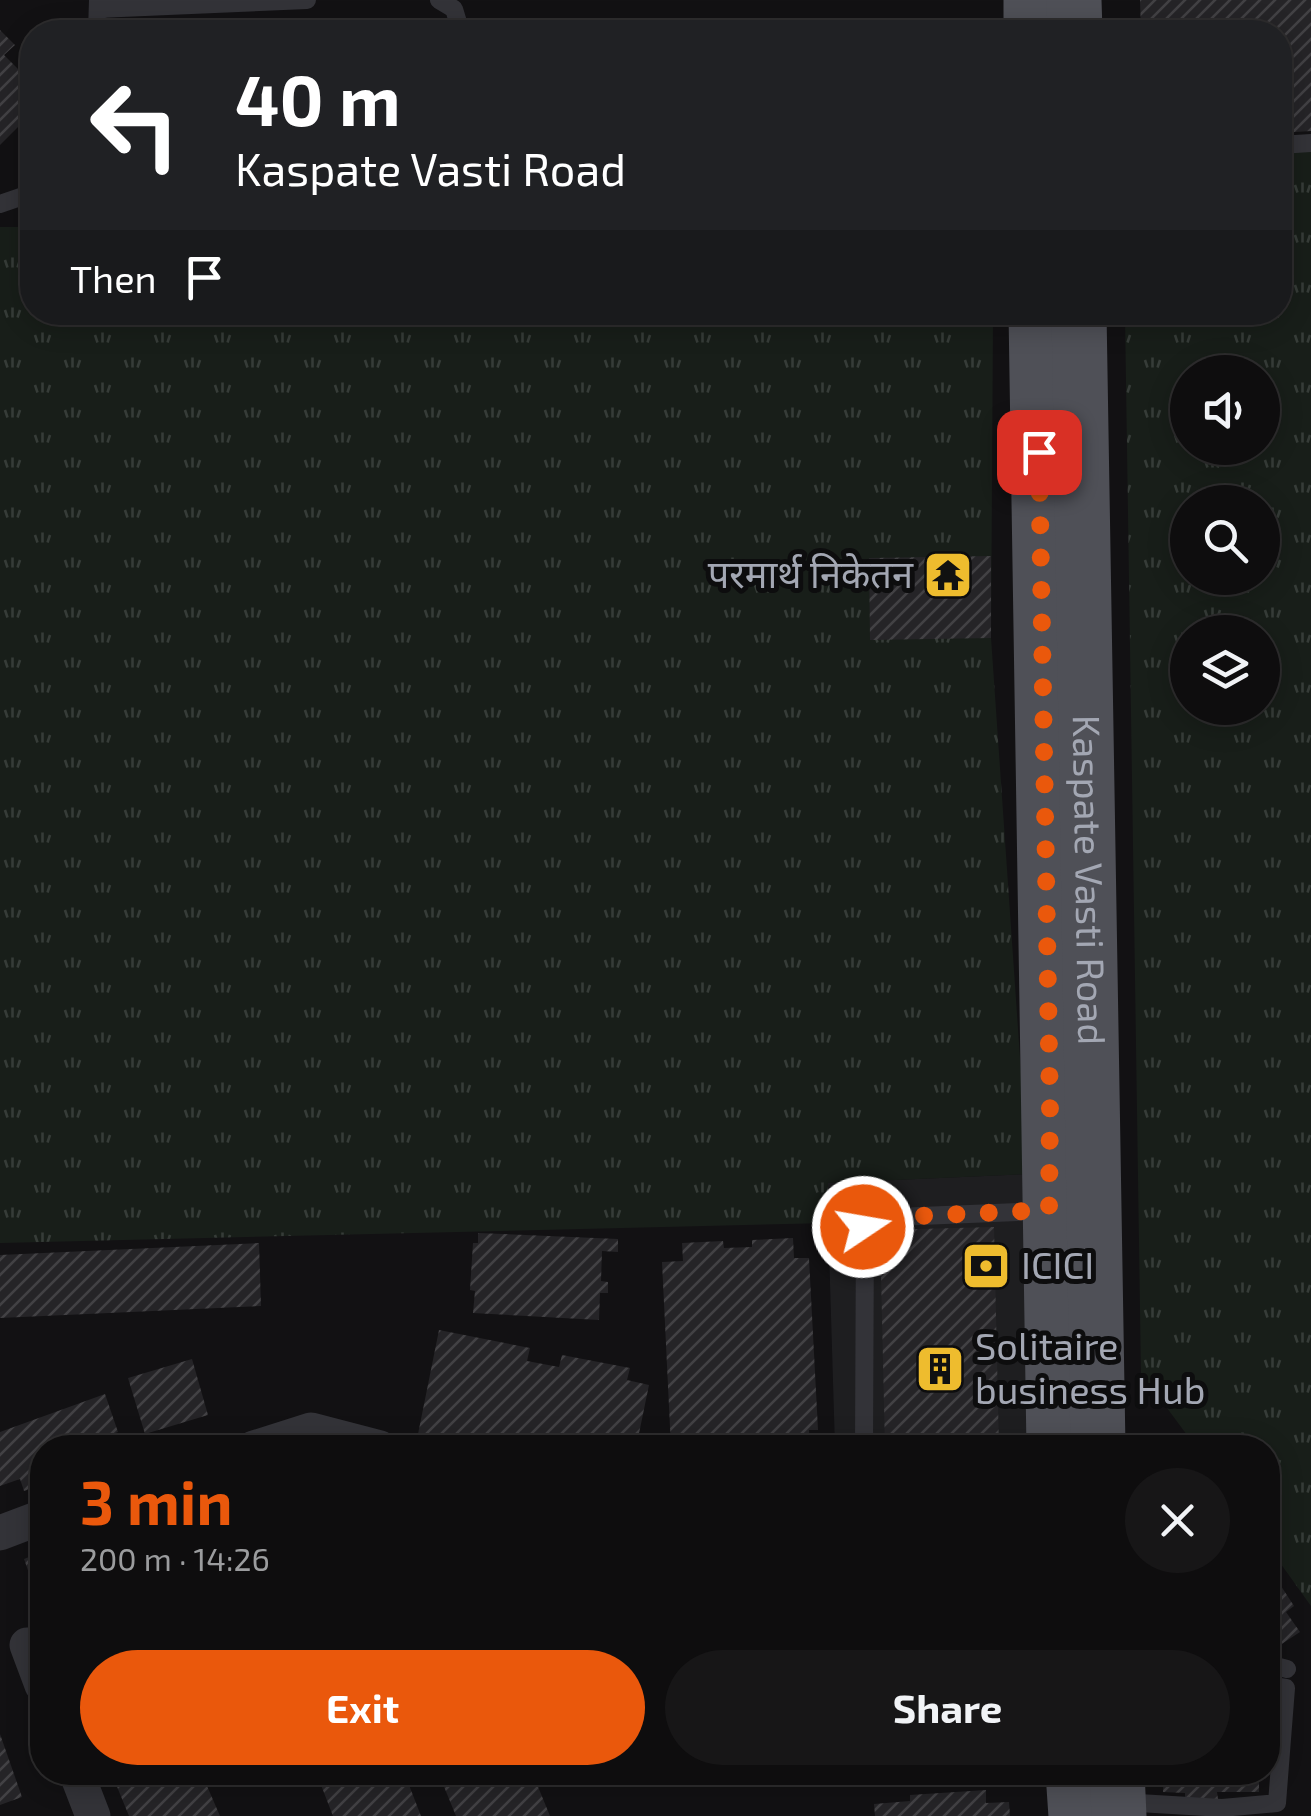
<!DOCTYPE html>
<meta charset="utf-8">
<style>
:root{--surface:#0e0d0e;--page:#171617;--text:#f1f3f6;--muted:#9b9c9e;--line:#2e2d2e;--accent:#ea580c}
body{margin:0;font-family:"Exo 2","Noto Sans Devanagari",sans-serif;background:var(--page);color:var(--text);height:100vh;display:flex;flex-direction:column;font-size:38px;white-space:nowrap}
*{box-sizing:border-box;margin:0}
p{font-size:32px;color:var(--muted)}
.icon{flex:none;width:55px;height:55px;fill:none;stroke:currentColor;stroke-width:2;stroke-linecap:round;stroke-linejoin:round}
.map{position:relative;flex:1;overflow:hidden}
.side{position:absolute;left:30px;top:1435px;width:1250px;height:350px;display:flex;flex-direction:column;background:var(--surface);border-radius:40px;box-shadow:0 5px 25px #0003,0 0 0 2px var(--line)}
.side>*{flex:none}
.guide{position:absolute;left:20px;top:20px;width:1272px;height:305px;border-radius:40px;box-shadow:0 5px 25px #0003,0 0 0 2px var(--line);background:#202124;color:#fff;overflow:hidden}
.controls{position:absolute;left:1170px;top:355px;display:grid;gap:20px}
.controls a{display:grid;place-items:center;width:110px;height:110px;border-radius:50%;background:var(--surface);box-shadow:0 5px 25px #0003,0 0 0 2px var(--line);font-size:50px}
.pin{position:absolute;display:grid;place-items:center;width:85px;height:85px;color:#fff;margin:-42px;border-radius:20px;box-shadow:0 5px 15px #0006}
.me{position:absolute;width:110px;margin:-55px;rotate:78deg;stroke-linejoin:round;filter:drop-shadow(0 0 8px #0008)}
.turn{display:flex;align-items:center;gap:35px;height:210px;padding:0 50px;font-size:45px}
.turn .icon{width:130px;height:130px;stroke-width:2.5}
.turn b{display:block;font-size:70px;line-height:85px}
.then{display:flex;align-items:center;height:95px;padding:0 50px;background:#0003;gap:20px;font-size:38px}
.round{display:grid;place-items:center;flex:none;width:105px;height:105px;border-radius:52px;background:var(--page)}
.headline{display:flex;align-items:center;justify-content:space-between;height:170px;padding:0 50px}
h1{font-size:60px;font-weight:700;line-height:75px;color:var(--accent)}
.cta{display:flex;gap:20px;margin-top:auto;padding:20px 50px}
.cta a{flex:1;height:115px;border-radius:60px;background:var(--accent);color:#fff;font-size:40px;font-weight:700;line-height:115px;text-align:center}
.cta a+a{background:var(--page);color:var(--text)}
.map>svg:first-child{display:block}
</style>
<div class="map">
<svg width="1311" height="1816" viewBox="0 0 1311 1816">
<defs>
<pattern id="grass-tufts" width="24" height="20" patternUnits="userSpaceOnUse" patternTransform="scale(2.5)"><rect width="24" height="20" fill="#181e19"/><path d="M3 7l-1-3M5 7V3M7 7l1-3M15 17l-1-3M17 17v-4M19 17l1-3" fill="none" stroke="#363c38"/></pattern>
<pattern id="building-hatch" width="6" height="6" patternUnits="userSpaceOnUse" patternTransform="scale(2.5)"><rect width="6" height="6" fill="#252427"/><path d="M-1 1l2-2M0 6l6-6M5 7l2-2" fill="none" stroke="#424144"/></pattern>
</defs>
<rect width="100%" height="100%" fill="#121113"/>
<!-- built -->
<path fill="#1e1e20" d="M1028,1174l10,273h-203l-8,-264z"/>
<!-- grass -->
<path fill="url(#grass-tufts)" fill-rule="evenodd" d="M1280,142h31v1464l-43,-60v-98l-72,-1 -55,-74 -16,-1060 155,-1zM1188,372h74v76h-74zM1188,502h74v76h-74zM1188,632h74v76h-74z
M0,227h32v85l961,1 -2,325 37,536 -200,9v40l-828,20z"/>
<!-- building -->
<path fill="url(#building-hatch)" d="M1140,0h171v131l-31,2v-101h-139z
M424,23v9h-298v-3z
M0,30l15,15 -11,10 19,19 7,-7 2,2v49l-6,7 -3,-3 -23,23z
M991,556v82l-121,2 -1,-82z
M994,1227l5,221h-114l-5,-218z
M478,1233l140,6v13l-16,-1 -1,30 7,1v11h-8l-1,27 -126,-7 2,-22 -5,-1 3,-47h5z
M793,1238l1,20h15l9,172h-9l1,18h-139l-9,-186 21,-1 -1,-18 41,-2 1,7 28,-1v-7z
M259,1243l2,63 -261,12v-63z
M439,1330l91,18 -3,13 32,6 3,-12 68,13 -3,12 22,5 -13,63h-94l-33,-7 -2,7h-25l-64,-14z
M192,1359l16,56 -63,19 -17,-56z
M105,1394l13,38 -5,2 5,14h-76v37l-18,6 -4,-12 -20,7v-54z
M42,1552v58l-18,-51z
M1268,1566l26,40 -8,6 14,20 -32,21z
M0,1734l22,63 -22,8z
M111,1772h90l19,44h-91z
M316,1772h88l17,44h-88z
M438,1772h94l18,44h-94z
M1164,1772h95v20h-42l1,7h-33v-6l-22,-1z
M986,1790v13l23,-1 1,14h-135l-1,-12 36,-3v-6z"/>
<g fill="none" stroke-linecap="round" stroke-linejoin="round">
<!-- service -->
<path stroke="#333338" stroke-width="18" d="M439,0l15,9 7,23
M98,9l209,-9
M97,32l1,-32
M1280,145l31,-2
M0,204l32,-11
M864,1448l1,-225 7,-5 170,-7
M1268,1664l19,5
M1122,1802l100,6 55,-5 9,-115 -18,-3"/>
<!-- minor -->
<path stroke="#333338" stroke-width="35" d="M254,1448l57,-18 69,18
M0,1533l42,-16
M27,1645l15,40
M76,1772l17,44"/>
<!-- primary -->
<g stroke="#4f5057" stroke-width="55">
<path d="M1031,0v32"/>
<path d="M1074,0l1,32"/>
<path d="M1036,312l18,1136"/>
<path id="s1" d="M1079,312l19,1136"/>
<path d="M1073,1772l3,44"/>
<path d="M1117,1772l2,44"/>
</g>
</g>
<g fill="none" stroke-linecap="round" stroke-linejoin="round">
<!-- route -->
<path stroke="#ea580c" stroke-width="18" stroke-dasharray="0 32.4" d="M863,1227l9,-9 177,-8 1,-100 -11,-658"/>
</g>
<!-- icons -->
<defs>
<g id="temple-square" transform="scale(2.5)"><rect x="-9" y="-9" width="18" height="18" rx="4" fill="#eebc2e" stroke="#0d0d0e"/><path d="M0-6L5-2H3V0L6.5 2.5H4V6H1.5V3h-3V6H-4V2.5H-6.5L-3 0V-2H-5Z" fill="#111"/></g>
<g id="bank-square" transform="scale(2.5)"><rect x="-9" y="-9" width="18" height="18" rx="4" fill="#eebc2e" stroke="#0d0d0e"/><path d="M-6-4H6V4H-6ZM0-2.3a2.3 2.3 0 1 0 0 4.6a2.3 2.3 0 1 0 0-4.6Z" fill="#111"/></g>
<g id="building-square" transform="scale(2.5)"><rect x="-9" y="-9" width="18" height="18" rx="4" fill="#eebc2e" stroke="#0d0d0e"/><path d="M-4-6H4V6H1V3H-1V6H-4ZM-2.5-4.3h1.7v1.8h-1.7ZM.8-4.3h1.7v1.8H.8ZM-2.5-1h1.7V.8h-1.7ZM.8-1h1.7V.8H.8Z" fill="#111"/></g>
</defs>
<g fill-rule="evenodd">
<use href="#temple-square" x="948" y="575"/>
<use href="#bank-square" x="986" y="1266"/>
<use href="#building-square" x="940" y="1369"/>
</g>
<g text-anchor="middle" stroke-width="10" stroke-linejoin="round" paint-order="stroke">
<!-- poi labels -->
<g font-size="38" fill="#a3a7b3" stroke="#0d0d0e" text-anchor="start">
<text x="913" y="588" text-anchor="end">परमार्थ निकेतन</text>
<text x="1021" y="1279">ICICI</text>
<text x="975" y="1360">Solitaire<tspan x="975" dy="44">business Hub</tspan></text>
</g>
<!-- street labels -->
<g font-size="38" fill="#a3a7b3" stroke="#0d0d0e">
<text dy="13" stroke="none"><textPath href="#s1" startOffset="568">Kaspate Vasti Road</textPath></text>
</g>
</g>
</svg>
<div class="controls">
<a><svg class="icon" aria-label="sound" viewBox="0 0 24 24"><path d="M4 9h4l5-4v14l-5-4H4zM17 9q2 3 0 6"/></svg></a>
<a><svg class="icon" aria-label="search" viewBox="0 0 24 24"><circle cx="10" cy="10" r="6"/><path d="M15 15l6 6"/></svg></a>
<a><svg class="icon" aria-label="layers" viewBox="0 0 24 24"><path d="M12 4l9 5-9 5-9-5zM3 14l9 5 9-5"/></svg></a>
</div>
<div class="pin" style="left:1039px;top:452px;background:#d93025"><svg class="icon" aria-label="arrive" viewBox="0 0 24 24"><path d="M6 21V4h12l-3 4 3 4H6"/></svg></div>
<svg class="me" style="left:863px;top:1227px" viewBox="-20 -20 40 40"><circle r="17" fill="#ea580c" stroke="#fff" stroke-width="3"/><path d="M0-11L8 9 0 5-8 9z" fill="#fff"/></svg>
<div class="guide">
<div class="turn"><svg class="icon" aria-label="left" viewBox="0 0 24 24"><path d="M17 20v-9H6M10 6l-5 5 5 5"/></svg><div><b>40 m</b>Kaspate Vasti Road</div></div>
<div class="then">Then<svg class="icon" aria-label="arrive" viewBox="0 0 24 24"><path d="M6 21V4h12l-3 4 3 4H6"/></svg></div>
</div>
<section class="side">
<div class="headline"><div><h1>3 min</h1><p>200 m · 14:26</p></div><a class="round"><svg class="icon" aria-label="close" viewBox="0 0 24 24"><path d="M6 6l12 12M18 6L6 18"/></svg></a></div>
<div class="cta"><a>Exit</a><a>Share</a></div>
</section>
</div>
